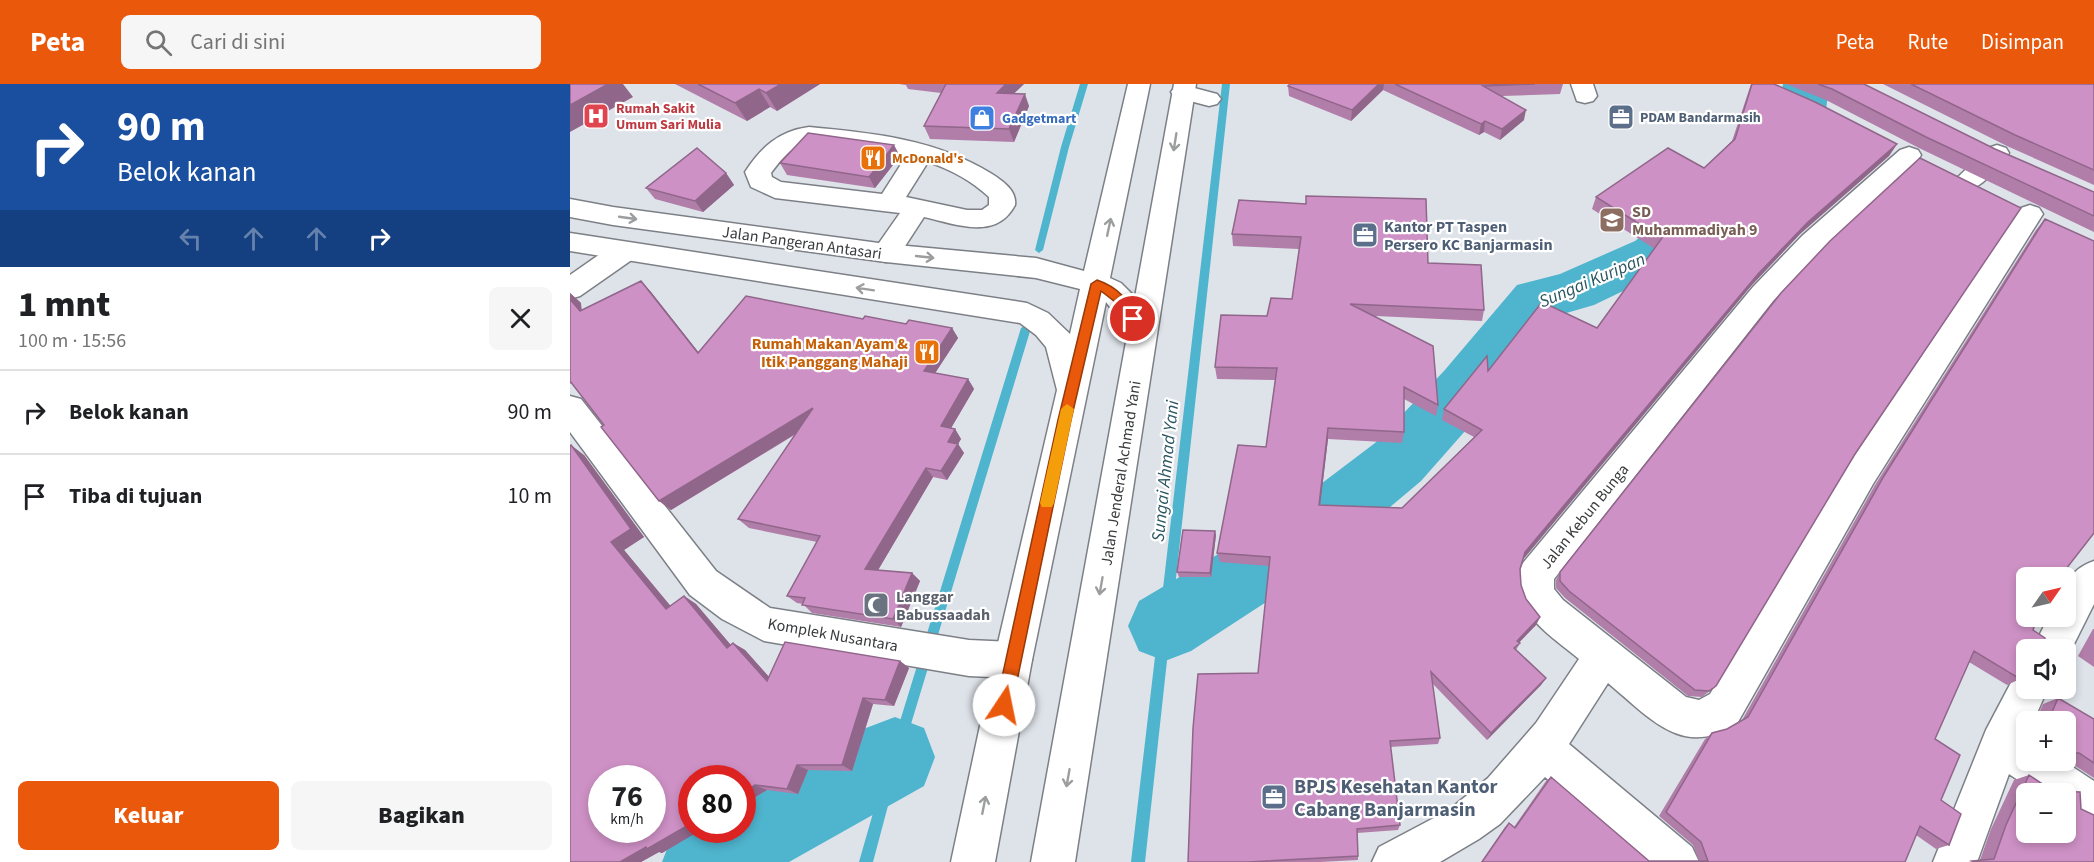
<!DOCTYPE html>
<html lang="id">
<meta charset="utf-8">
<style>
:root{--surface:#fff;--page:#f6f6f6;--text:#202124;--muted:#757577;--line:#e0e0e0;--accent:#ea580c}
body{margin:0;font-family:"Source Sans 3",sans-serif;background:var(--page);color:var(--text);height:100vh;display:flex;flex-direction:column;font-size:22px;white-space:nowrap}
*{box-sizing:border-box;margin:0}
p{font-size:20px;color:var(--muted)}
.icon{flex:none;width:33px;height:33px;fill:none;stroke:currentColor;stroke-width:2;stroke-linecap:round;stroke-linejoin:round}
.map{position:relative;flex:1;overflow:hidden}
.drawer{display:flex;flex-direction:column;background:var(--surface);width:570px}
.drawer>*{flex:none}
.guide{background:#1a4fa0;color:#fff;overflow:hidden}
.needle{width:39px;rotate:56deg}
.fabs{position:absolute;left:1446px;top:483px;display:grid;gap:12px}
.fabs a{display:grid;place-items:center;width:60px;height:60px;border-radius:9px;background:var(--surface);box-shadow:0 3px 9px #0003;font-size:30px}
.speed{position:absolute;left:18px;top:681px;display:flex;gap:12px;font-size:30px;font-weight:700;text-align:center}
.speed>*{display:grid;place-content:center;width:78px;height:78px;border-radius:50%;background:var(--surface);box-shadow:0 3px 9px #0003;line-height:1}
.speed small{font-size:15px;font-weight:400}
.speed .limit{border:9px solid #d22;background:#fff;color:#111}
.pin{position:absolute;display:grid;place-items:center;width:51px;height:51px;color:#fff;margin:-26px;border:3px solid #fff;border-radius:50%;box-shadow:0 2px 6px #0007}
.me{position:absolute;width:66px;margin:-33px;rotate:11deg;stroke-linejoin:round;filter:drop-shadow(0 0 4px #0008)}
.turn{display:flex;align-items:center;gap:21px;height:126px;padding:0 18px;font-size:27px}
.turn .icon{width:78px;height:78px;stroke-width:2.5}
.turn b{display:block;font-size:42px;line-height:51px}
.lanes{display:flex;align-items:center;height:57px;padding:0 18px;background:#0003;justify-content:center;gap:30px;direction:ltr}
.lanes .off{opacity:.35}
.round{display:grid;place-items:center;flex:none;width:63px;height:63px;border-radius:9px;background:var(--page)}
.headline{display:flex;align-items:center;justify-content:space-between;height:102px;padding:0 18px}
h1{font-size:36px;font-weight:800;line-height:45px}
.cta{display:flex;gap:12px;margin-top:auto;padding:12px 18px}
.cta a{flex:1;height:69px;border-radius:9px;background:var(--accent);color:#fff;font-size:24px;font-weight:800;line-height:69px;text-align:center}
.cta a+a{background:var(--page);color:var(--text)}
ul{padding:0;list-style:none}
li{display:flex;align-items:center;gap:18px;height:84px;padding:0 18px;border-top:2px solid var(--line)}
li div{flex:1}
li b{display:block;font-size:22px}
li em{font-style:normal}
header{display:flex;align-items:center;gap:36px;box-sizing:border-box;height:84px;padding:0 30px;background:var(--accent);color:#fff}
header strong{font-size:28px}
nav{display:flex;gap:33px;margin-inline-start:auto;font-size:21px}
.search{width:420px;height:54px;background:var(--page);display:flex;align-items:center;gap:15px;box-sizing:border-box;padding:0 21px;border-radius:9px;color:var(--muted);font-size:22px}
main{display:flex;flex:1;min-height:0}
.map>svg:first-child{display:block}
</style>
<header>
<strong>Peta</strong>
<div class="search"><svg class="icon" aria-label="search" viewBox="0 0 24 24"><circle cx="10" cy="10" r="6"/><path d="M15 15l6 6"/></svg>Cari di sini</div>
<nav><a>Peta</a><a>Rute</a><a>Disimpan</a></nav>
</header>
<main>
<section class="drawer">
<div class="guide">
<div class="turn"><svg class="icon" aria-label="right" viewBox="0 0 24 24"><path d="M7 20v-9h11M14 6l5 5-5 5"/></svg><div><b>90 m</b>Belok kanan</div></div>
<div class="lanes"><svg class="icon off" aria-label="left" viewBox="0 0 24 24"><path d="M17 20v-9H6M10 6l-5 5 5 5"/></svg><svg class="icon off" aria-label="ahead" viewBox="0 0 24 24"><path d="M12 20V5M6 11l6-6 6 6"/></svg><svg class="icon off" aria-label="ahead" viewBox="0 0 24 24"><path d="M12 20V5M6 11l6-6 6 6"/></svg><svg class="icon" aria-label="right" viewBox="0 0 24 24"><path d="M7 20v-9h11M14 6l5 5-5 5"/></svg></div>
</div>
<div class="headline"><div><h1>1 mnt</h1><p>100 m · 15:56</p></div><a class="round"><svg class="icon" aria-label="close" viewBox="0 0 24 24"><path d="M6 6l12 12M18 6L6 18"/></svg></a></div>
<ul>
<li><svg class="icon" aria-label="right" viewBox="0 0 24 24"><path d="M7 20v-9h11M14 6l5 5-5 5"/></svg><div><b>Belok kanan</b></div><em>90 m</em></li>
<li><svg class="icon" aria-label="arrive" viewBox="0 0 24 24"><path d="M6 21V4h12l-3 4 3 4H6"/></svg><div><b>Tiba di tujuan</b></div><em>10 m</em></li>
</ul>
<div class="cta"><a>Keluar</a><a>Bagikan</a></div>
</section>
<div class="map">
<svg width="1524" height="778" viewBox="0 0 1524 778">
<rect width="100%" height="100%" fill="#dee3e9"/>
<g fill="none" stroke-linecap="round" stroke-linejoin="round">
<!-- stream -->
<path fill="#4fb4ce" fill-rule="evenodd" d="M510,0h8l-19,63 -26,103 -4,3 -4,-3 26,-103z
M652,0h8l-85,778h-14z
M456,241l5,3 -130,429 -28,105h-14l30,-105 132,-429z"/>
<!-- river -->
<path fill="#4fb4ce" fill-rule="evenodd" d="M1213,0h46l-3,27 -12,23 -44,60 -20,8 -77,65 -79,38 -38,11 -68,89 -67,76 -107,90 -123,80 -26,10 -26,-10 -11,-25 11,-25 125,-74 111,-84 69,-72 73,-86 43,-11 75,-33 79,-63 20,-8 35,-42 9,-17z
M325,633l29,11 11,29 -11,29 -135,76h-127l12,-31 18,-9v8h50v-35l124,-67z"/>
<!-- minor casing -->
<g stroke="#7c8086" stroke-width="3">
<path id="minor" d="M1001,0h22l4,12 -4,5 -8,2 -8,-2z
M613,1l34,9 4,5 -4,5 -8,2 -34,-9 -4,-5 4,-5z
M239,43c64,6 127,12 183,47 11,7 25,17 23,31 -19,36 -59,19 -91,12l-28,43 -10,2 -10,-2 -4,-7 28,-40 -125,-15 -24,-11 -6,-15c16,-25 34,-41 64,-45zM239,57l98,14 -25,39 -101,-12 -9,-5 -1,-4c10,-13 21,-28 38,-32zM358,78c22,7 44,19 61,35v8l-7,5h-15l-61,-13z
M1427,61l9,3 3,5 -3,5c-14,14 -27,36 -48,31l-4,-6 4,-6 30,-29z
M1339,63l9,3 3,5 -3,5 -96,90 -49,51 -219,278v10l9,11 123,97 13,3 11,-6 139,-230 172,-256 9,-3 9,3 4,6 -170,270 -135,238c-54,39 -89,-5 -130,-39l-39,61 123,103 7,15h-55l-99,-85 -45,47 -21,15 -39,23h-68l7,-15 70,-37 39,-32 48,-55 43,-64c-30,-25 -76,-52 -56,-96l230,-276 49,-51 98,-86z
M53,159l10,2 4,7 -4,7 -53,37 -10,3v-24l43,-30z
M0,312l11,3 135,172 54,37 199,32 44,2 13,5 6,13 -6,13 -13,5 -44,-2 -205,-35 -42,-22 -32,-24 -120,-163z
M1524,477v43l-28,56v-10h-34l17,-34h17c0,-28 -2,-44 28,-55z
M1456,586v18h22l-15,34h-7v38h36l32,21v45l-28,-15v-17h-27l-30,-20 -32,88h-44l53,-132 29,-55z"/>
</g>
<!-- highway casing -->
<g stroke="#7c8086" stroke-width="3">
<path id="highway" d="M558,0h22l-40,194 11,5 14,14 39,-213h22l-121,778h-44l95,-520 -7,-23 -13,-17 -74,358 -37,202h-44l43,-202 63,-270 -11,-43 -10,-12 -16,-12 -450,-72v-18l457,70 21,10 22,21 10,-45 -44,-11 -150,-16 -273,-37 -43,-8v-18l43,8 273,37 150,14 48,13z"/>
</g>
<!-- minor -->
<use href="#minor" fill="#fff" fill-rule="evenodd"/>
<!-- highway -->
<use href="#highway" fill="#fff" fill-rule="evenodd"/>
</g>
<!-- wall -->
<path fill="#b17da9" d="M105,0h145l-43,27 -7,-4 -23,14z
M329,0h125l-10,9 15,13 -15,36 -84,-3 -6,-13 17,-33 -33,-4 -2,-4z
M720,0h273l-3,10 -58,2 22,24 -24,20 -16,-8 -5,3 -96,-45 -32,31 -62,-25 -1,-10z
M1181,0h23l123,60 -8,12 -89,78 -49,52 -228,273 -3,10 1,16 5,14 14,18 -4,8 -17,17 1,1 -4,7 30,28 -5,7 -54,55 -55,-57 8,55 -2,6 -48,3 10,78 -2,5 -41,3 1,23v4l-38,2h-132l70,-189 11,-107 -49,-4 -3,-9 49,-106 9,-67 -58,-1 -2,-12 52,-51 25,-17 7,-50 -66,-3 -1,-12 7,-34 189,63 56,47 -2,11 -106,-5 62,89 -2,11 -32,-17v33l-2,11 -74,-4 -8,66 82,3 72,-71 -32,-17 2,-11 44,-38 109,-43 58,-79 -63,-40 4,-12 108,-29 28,-27z
M1216,0h78l131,65 99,43v40l-175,-84 -93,-48z
M1313,0h211v101l-87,-39z
M330,72l-25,32 -88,-13 -7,-12z
M156,89l8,12 -31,27 -48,-13 -9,-11z
M1475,135l49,22v293h-1l-67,44 7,52 -7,20 -6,29 -13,6 -38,-23 -34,77 6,61 8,45 -13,4 -20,-14 -11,27h-424l24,-35 4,-4 5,4 32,-46 5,-4 98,84h50l-6,-16 -34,-29 46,-77 7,-6 15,-4 14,-7 134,-237 161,-255z
M71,197l10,11 47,60 165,-33 89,9 6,10 -23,35 33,6 6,10 -23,39 4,1 6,10 -3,5 6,9 -17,27 -14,-3 -55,93 34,3 8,8 -19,46 -89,-14 -9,-9 -6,-1 -10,-7 30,-54 -68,-14 -11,-9 58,-85 -125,76 -99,-127 -2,1v-91l11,10 1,7z
M1285,370l-139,232 -14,11 -14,-1 -123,-98 -9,-10v-8l4,-8z
M14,371l60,82 -20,13 46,56 14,-10 12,8 35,41 2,-2 12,7 24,27 131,-16 9,7 -15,38 -21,-2 -21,67 -44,-1 -10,24 -31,-4 -105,63 -3,-1 -18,10h-71z
M646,451l-5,42h-32l-2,-5z
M1523,545h1v38l-16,-11z
M1488,614l36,21v59l-28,-18v-38h-31l8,-18z
M1459,691l52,34 13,53h-126l12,-2 11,-31 23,-49z"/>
<!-- shaded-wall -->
<path fill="#90668a" d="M38,0h15l10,13 -63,35v-27z
M211,0h39l-43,27 -11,-18z
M436,0h18l-23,22 -4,-13z
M809,0h5l-1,6 -32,31 1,-11z
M189,5l11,18 -23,14 -12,-18z
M455,10l4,12 -15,36 -5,-13z
M956,26l-2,10 -24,20 2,-11z
M915,37l-1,11 -5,3 2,-11z
M1327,60l-8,12 -89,78 -49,52 -230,276 4,-10 233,-278 50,-52z
M324,61l6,11 -25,32 -6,-11z
M156,89l8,12 -31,27 -8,-11z
M71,197l10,11 56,71 -9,-10z
M0,209l11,10v6l10,12 -11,-10 -10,-12z
M382,244l6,10 -28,43 -6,-10z
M398,295l6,10 -27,46 -6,-9z
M243,324l8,10 -150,92 -12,-9z
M758,344v11l-9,76v-10z
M385,345l6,10 -3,5 6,9 -17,27 -6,-9 7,-29z
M1,361l13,10 60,82 -20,13 55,66 -13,-7 -55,-67z
M356,384l7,9 -59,100 -9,-8z
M645,447l1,4 -5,42 -1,-4z
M342,489l8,8 -19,46 -8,-8z
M114,512l12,8 43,51 -12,-7z
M970,533l-4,8 -23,24 4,-8z
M163,559l12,7 33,37 -11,-6z
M330,577l9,7 -15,38 -9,-6z
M976,594l-5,7 -54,55 4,-7z
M293,614l10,6 -21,67 -10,-6z
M227,681l11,5 -10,24 -11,-5z
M185,701l12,5 -25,15v-12z
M122,739v7h9l-39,23 -3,-1 -18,10h-21z"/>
<!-- building -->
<path fill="#ce91c5" stroke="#90668a" stroke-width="1.5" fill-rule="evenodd" d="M0,0h38l-38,21z
M128,0h83l-15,9 -7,-4 -24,14z
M376,0h60l-9,9 28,1 -16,35 -85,-3z
M720,0h89l-27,26 -64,-24z
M825,0h140l-52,2 43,24 -24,19 -17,-8 -4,3z
M1182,0h22l41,18 82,42 -89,78 -50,52 -233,278 -5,17 1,16 5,14 14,18 -23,24 3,2 -6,5 32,30 -55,55 -60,-61 9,66 -50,3 10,84 -43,4 1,27 -110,6h-60l5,-134 5,-54 60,-1 12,-116 -53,-4 21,-108 28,2 11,-79 -62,-1 6,-52 46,1 4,-18 21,1 9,-62 -69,-3 7,-34 67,4v-8l120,3 2,64 53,2 3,45 -134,-6 83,42 5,59 -34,-18v45l-76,-4 -9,77 83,3 80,-78 -38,-21 43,-53 1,15 54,-69 55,26 65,-90 -66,-41 72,-49 36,20 31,-29z
M1248,0h46l131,65 99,43v24l-168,-79 -94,-48z
M1341,0h183v86l-79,-35z
M238,49l86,12 -25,32 -89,-14z
M127,64l29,25 -31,28 -49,-13z
M1350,74l101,50 -166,246 -139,232 -7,5 -14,-1 -126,-99 -9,-10v-9l221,-279 49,-52z
M1475,135l49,22v292l-35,45h-33v38h12l-5,14 12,8 -2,6 5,2 -2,4h-20v18l-6,11 -46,-28 -39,88 25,16 -19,45 20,14 -12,31 -29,-19 -15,36h-423l27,-39 6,5 36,-51 98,84h59l-7,-19 -35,-30 46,-79 15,-4 21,-12 136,-241z
M71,197l57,72 48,-57 117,23 2,-3 41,8 3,-4 43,8 -28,43 44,8 -27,47 14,3 -7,13 10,2 -17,27 -15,-3 -61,101 47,4 -19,46 -91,-14 3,-7 -18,-2 33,-60 -82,-17 75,-111 -154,93 -58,-74 3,-2 -34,-44v-82l10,12z
M1,361l60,84 -20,13 55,67 18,-13 43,52 6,-5 34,38 18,-39 115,19 -15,39 -22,-2 -21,67h-45l-10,24 -32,-4 -13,8v-15h-50v45l-45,26 -1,-2 -26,15h-50v-416zM32,694h50v52h-50z
M613,446l32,1 -5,42 -33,-1z
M1488,614l36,21v44l-15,-10h-13v-31h-23v-4l7,-1z
M1459,691l24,16 27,1 1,17 13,6v47h-120l-2,-1 22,-2 12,-34zM1456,710h40v38h-40z"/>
<!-- one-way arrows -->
<defs><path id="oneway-shaft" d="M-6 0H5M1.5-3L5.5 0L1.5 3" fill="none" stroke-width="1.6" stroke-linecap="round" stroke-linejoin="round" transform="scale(1.5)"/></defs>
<g stroke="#9c9d9e">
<use href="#oneway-shaft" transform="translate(605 58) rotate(99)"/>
<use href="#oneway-shaft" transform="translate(58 134) rotate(8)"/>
<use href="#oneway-shaft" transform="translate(539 143) rotate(-78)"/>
<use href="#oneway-shaft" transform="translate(355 173) rotate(6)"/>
<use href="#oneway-shaft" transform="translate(295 205) rotate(-171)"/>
<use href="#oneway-shaft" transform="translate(531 502) rotate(100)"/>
<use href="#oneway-shaft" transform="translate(498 694) rotate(100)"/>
<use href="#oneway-shaft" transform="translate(414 721) rotate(-79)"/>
</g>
<!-- route -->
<path fill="#ea580c" stroke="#983908" stroke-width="1.5" d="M527,196c21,7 31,20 42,39l-6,4 -4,-1 -10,-17 -18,-14 -30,129 -59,285 -2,6 -6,2 -6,-2 -2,-6 62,-285 33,-136z"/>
<!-- slow -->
<path fill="#f59e0b" d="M497,320l7,5 -20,94 -2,4h-10l-2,-4 21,-94z"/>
<!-- icons -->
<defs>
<g id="hospital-square" transform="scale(1.35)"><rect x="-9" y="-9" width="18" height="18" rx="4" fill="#e0444e" stroke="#fff"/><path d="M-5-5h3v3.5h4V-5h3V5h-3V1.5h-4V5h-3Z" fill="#fff"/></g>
<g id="office-square" transform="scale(1.35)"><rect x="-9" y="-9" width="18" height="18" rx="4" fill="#5c6f8a" stroke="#fff"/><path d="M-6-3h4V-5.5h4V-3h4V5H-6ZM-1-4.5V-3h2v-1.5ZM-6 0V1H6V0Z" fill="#fff"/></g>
<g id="shop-square" transform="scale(1.35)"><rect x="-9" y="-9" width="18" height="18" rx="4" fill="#3f7fe0" stroke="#fff"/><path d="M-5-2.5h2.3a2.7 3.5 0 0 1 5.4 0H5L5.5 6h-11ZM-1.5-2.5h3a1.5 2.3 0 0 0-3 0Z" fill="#fff"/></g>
<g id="restaurant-square" transform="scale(1.35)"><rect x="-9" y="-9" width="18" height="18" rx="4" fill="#e8710a" stroke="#fff"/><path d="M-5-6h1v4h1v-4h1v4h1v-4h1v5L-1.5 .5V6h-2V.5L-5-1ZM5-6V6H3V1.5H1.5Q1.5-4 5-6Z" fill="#fff"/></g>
<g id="school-square" transform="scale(1.35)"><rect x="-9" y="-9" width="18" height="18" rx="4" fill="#8d6e63" stroke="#fff"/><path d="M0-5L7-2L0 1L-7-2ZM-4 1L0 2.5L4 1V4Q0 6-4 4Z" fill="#fff"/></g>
<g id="mosque-square" transform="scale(1.35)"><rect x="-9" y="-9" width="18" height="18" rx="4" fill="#6b7280" stroke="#fff"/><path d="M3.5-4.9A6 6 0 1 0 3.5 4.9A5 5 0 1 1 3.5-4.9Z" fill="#fff"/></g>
</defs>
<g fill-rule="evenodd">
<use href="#hospital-square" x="26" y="32"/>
<use href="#office-square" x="1051" y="33"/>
<use href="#shop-square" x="412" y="34"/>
<use href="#restaurant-square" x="303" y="74"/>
<use href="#school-square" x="1042" y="136"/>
<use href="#office-square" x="795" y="151"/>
<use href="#restaurant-square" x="357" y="268"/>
<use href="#mosque-square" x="306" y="521"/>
<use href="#office-square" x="704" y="713"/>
</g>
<g text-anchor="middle" stroke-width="4.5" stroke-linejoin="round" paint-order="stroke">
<!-- far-health labels -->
<g font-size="14" font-weight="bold" fill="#be3a42" stroke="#fff" text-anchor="start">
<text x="46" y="29">Rumah Sakit<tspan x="46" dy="16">Umum Sari Mulia</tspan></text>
</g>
<!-- far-service labels -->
<g font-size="14" font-weight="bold" fill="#4e5e75" stroke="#fff" text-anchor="start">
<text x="1070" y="38">PDAM Bandarmasih</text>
</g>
<!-- far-shop labels -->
<g font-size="14" font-weight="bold" fill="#366cbe" stroke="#fff" text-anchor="start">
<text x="432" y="39">Gadgetmart</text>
</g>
<!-- far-food labels -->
<g font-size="14" font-weight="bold" fill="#c56008" stroke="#fff" text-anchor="start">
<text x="322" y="79">McDonald's</text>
</g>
<!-- education labels -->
<g font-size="16" font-weight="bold" fill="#785e54" stroke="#fff" text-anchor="start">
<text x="1062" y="133">SD<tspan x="1062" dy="18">Muhammadiyah 9</tspan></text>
</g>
<!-- service labels -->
<g font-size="16" font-weight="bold" fill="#4e5e75" stroke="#fff" text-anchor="start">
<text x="814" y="148">Kantor PT Taspen<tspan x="814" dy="18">Persero KC Banjarmasin</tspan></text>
</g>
<!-- street labels -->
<g font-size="16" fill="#393b3d" stroke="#fff">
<text transform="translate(232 158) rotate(8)" y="6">Jalan Pangeran Antasari</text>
<text transform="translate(550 389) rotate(-81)" y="6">Jalan Jenderal Achmad Yani</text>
<text transform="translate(1014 432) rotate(-51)" y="6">Jalan Kebun Bunga</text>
<text transform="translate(263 550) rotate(10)" y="6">Komplek Nusantara</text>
</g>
<!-- food labels -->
<g font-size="16" font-weight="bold" fill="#c56008" stroke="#fff" text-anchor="end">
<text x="338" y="265">Rumah Makan Ayam &amp;<tspan x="338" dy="18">Itik Panggang Mahaji</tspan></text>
</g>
<!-- worship labels -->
<g font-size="16" font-weight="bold" fill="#5b616d" stroke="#fff" text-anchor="start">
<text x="326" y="518">Langgar<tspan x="326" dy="18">Babussaadah</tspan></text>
</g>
<!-- water labels -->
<g font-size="18" font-style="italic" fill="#295561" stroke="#fff">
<text transform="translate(1022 196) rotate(-23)" y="6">Sungai Kuripan</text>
<text transform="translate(595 387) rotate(-84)" y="6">Sungai Ahmad Yani</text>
</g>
<!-- near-service labels -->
<g font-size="20" font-weight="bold" fill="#4e5e75" stroke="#fff" text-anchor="start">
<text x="724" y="709">BPJS Kesehatan Kantor<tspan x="724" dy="23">Cabang Banjarmasin</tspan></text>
</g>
</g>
</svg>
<div class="fabs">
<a><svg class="needle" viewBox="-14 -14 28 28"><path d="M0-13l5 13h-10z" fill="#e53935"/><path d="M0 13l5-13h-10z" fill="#757577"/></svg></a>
<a><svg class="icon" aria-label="sound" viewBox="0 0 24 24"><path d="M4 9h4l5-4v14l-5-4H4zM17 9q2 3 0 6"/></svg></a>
<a>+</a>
<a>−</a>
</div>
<div class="speed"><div>76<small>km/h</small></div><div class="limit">80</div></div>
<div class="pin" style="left:563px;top:235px;background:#d93025"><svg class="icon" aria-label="arrive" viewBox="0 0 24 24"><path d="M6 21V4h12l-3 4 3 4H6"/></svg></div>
<svg class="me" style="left:434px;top:621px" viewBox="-20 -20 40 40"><circle r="19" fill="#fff"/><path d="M0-13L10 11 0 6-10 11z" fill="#ea580c"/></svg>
</div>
</main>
